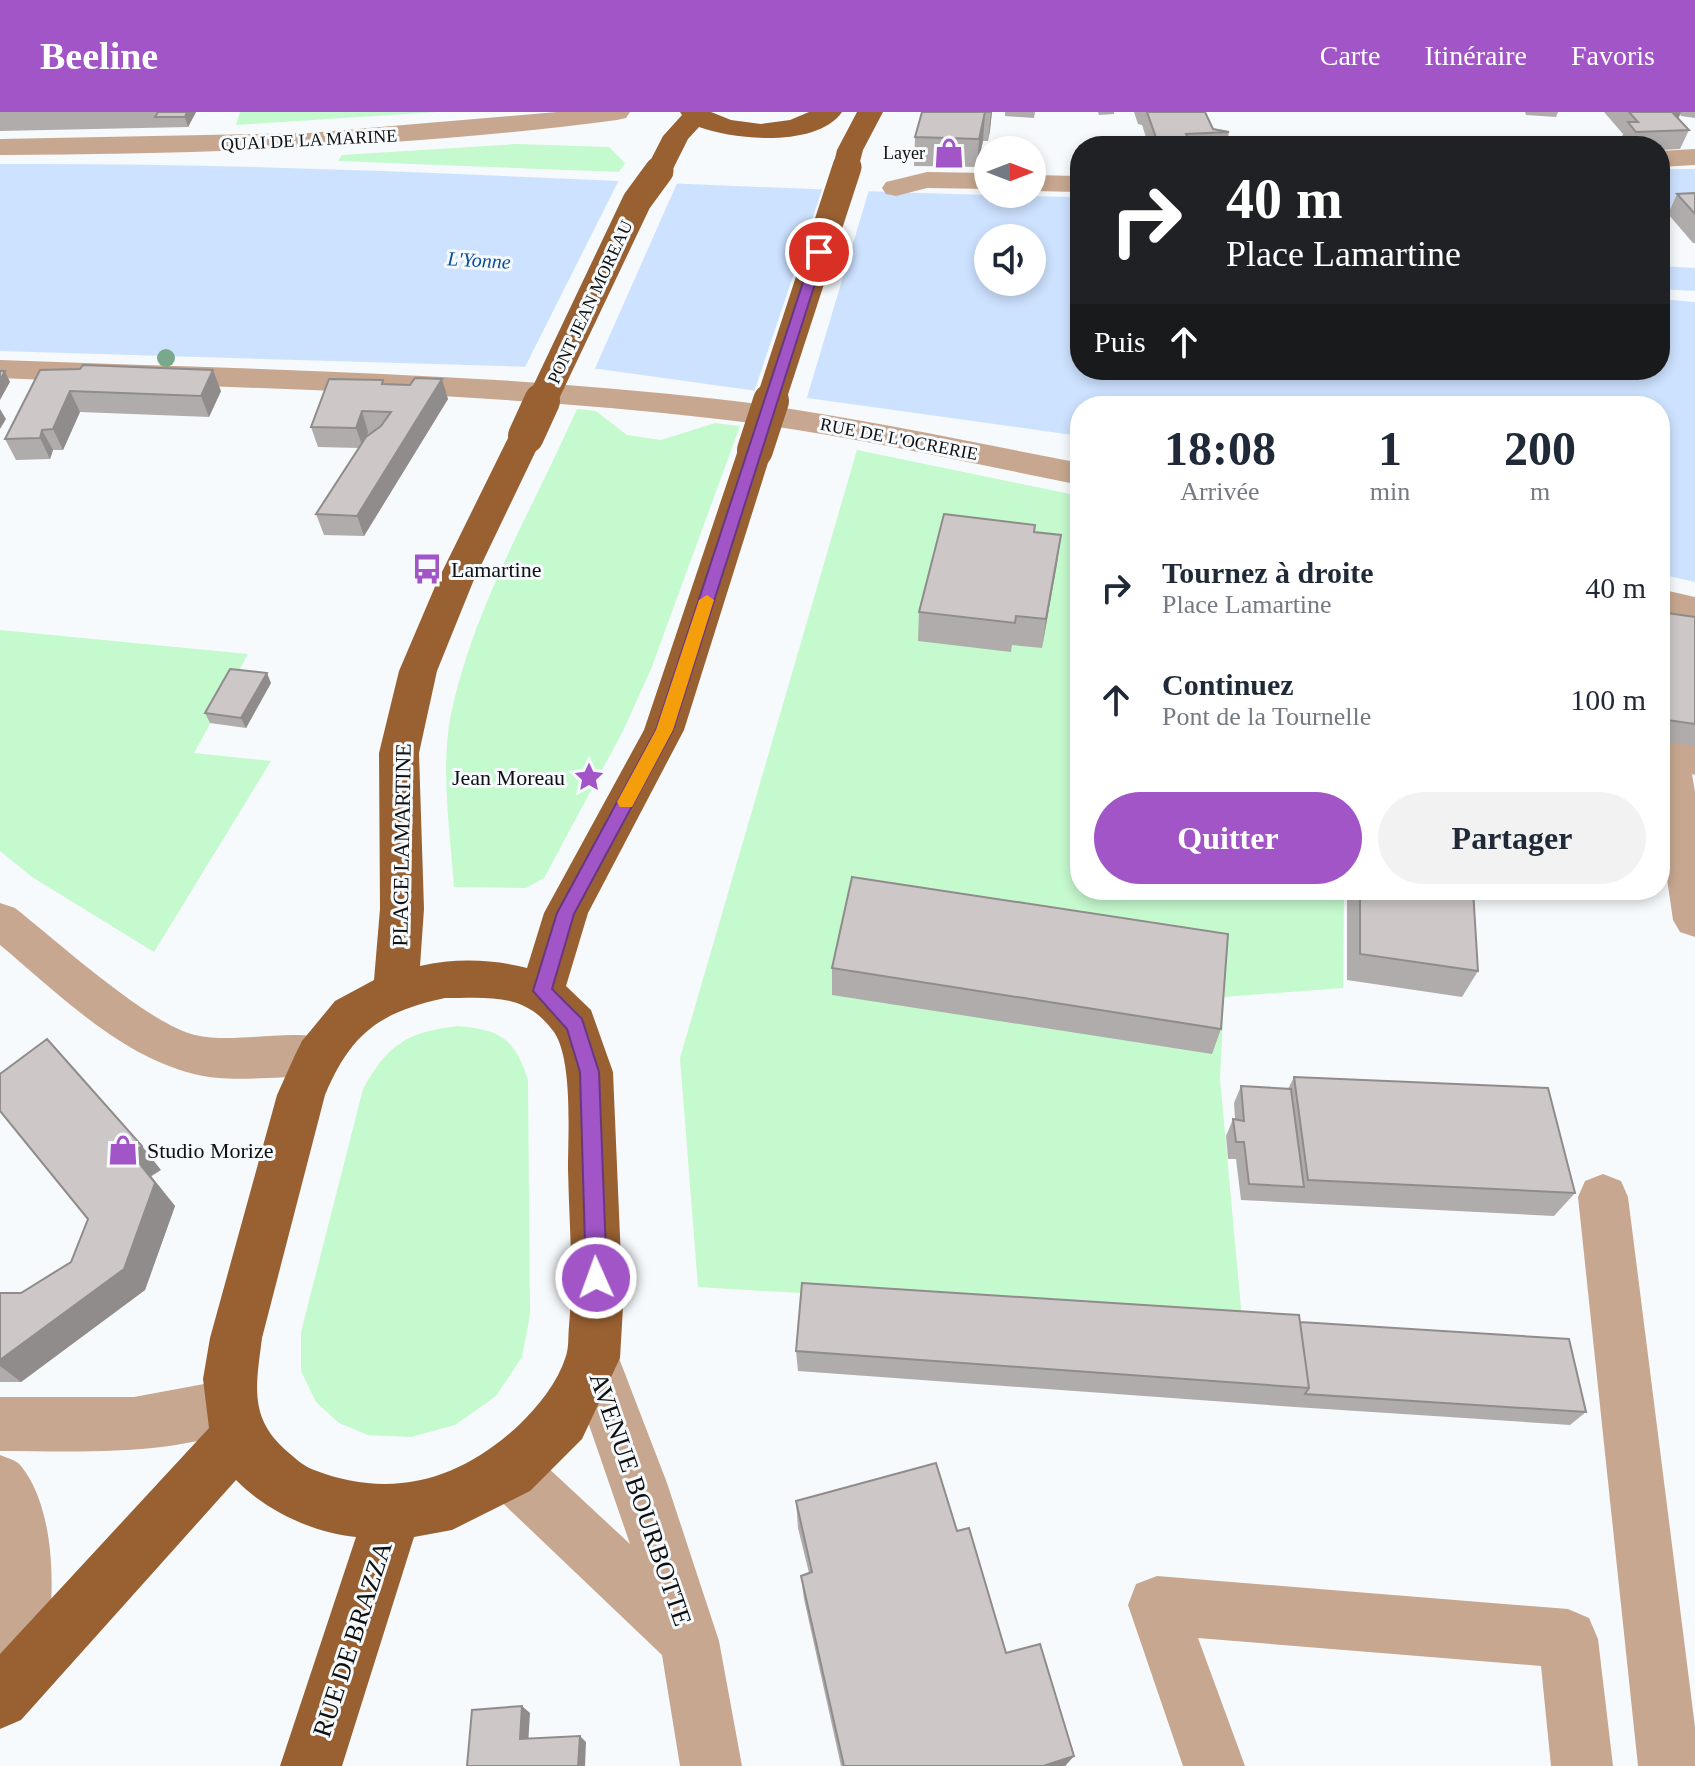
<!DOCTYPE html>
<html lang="fr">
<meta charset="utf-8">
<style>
:root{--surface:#fff;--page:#f2f2f3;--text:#1f2937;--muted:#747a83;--accent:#a155c7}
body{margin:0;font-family:Georgia,serif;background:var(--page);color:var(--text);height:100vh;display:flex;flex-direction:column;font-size:30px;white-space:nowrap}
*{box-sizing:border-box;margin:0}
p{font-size:26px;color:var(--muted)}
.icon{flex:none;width:44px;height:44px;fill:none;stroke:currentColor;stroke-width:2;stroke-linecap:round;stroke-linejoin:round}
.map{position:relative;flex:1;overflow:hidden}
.panel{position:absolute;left:1070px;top:284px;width:600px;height:504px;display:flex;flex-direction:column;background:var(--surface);border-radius:32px;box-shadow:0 4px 12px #0003}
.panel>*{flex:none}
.hud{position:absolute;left:1070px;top:24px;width:600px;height:244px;border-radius:32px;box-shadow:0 4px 12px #0003;background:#202124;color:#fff;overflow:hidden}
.needle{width:52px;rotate:90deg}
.controls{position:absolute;left:974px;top:24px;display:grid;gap:16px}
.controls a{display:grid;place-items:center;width:72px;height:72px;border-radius:50%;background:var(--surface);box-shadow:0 4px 12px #0003;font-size:40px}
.pin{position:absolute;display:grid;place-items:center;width:68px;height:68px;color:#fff;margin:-34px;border:4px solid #fff;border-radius:50%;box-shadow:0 2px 8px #0007}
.me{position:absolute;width:88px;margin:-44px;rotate:358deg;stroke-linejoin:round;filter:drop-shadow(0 0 6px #0008)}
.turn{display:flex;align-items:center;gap:28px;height:168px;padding:0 24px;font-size:36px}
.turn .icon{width:104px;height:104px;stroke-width:2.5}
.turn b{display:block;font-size:56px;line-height:68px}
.then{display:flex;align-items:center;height:76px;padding:0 24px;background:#0003;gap:16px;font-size:30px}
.eta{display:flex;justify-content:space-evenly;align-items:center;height:136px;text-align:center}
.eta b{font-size:48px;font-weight:700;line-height:56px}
.primary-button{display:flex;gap:16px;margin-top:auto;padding:16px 24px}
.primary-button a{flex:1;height:92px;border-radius:48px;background:var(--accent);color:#fff;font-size:32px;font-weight:700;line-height:92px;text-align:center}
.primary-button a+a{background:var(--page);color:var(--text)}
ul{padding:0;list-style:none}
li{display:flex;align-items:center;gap:24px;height:112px;padding:0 24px}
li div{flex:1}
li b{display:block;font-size:30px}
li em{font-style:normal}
header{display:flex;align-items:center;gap:48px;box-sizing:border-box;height:112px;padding:0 40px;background:var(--accent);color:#fff}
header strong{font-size:38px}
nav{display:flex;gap:44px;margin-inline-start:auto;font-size:28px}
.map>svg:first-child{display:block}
</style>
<header>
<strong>Beeline</strong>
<nav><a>Carte</a><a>Itinéraire</a><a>Favoris</a></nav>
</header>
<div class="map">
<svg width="1695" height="1654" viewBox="0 0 1695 1654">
<rect width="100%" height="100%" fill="#f6fafd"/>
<!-- green -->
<path fill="#c5f9ce" d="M240,0h198l-202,13z
M516,32l93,3 16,16 -6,9 -281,-11 4,-6z
M577,297l19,2 31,24 34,5 54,-17 25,3 -89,243 -28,62 -79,147 -18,10 -72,-1c-4,-57 -15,-125 -1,-182 24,-104 81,-199 124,-296z
M857,338l223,46v394h264l-1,98 -119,9 -4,82 22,240 -544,-32 -18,-229z
M0,518l248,24 -54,99 77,8 -117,191 -122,-75 -32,-26z
M458,914c42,4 57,12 70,54l2,235 -8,42 -26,39 -41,29 -44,12 -43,-2 -29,-12 -23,-21 -15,-31v-39l62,-243c25,-45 44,-57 95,-63z"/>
<!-- water -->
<path fill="#cde2ff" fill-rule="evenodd" d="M0,52c360,-2 720,27 1080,33v173h580v-71l35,3v280l-35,-8v-168h-580v30l-481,-67 -599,-18zM988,126h44v44h-44z
M1660,57h35v38l-35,3z
M1660,154l35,2v23l-35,-2z"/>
<!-- pier -->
<path fill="#f6fafd" d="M620,66l58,3 -85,192 -70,-2z
M823,75l46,3 -64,214 -52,-9z"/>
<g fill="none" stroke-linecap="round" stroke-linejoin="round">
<!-- minor -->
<path fill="#c7a78f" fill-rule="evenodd" d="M557,0h73l-4,6 -9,2c-205,27 -410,34 -617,35v-16l309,-6z
M1695,37v16l-35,2v-16z
M927,60l61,1v16l-61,-1 -31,8 -10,-2 -4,-6 4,-6z
M1032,63l48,1v16l-48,-1z
M0,248c239,9 479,12 717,39 122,14 243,41 363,64v22c-120,-24 -240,-52 -362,-66 -238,-28 -479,-30 -718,-41z
M1660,477l35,8v24l-35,-8z
M1669,630l26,3v30l-3,-1 3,18v145l-15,-5 -7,-12 -13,-89v-86z
M0,791l15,5c41,32 133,116 180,127 45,10 98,-9 139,6l7,14 -7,14c-21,8 -44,8 -66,9 -24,1 -51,2 -74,-4 -76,-19 -136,-81 -194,-129z
M1603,1062l18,7 7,16 67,530v39h-57l-60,-569 7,-16z
M593,1220l19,8 55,143 52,158 23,125h-62l-18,-111 -172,-164 -8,-20 8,-20 20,-8 20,8 100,93 -64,-186 8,-18z
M231,1267l19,8 8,19 -8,19c-78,32 -167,26 -250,26v-54h134z
M0,1343c7,3 17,5 21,11 45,56 34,183 8,245l-21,9 -8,-3z
M1157,1464l411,33 21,9 9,21 15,127h-62l-10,-100 -343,-28 47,128h-62l-55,-161 8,-21z"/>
<!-- major -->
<path fill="#996132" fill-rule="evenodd" d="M680,0h31l20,8 30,4 29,-4 19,-8h33c-25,36 -108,28 -143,15l-11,12 -19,38 -10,2 -10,-2 -4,-6 18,-35 19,-21z
M857,0h26l-20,38 -6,23h-20l-4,-6 4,-17z
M526,314l12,3 5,7 -70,146 -36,89 -18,82 5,156 -4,57c36,-8 71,-7 107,2l17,-55 100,-183 94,-280 5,-7 12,-3 12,3 5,7 -88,280 -96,183 -22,73 25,24 22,62 10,235 -3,51 -38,81 -52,52 -78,39 -38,7 -72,229h-62l76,-229c-42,-4 -90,-26 -120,-57l-215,240 -21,9v-75l209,-226 -6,-49 7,-41 67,-243 18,-40 7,-14 33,-40 39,-21 6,-71 -1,-156 20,-82 38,-89 72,-146 5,-7zM445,886c44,0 80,-6 109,34 19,28 14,103 14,137 1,52 6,105 1,157 -1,10 0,21 -3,30 -9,28 -27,49 -47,69 -59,55 -127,75 -205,45 -10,-4 -17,-10 -25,-17 -41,-34 -33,-67 -27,-115l63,-243c26,-62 55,-83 120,-97z"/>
<!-- major-bridge-far1 -->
<path stroke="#996132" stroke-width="29" d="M541,291l96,-202 22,-30
M770,291l77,-236"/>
<!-- major-bridge -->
<path stroke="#996132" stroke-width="36" d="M526,324l16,-35
M755,338l16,-49"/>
</g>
<!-- trees -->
<circle fill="#7aa88c" cx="166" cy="246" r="9"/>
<!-- wall -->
<path fill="#b0acab" d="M0,0h196l-8,15 -188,4z
M922,0h70l-4,29h-5l-6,26 -63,-1 1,-29z
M1005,0h30l-1,6 -29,-2z
M1098,0h16v2l-15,1z
M1134,0h71l8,17 16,3 -2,10 33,4h-111l-7,-21 -4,-1z
M1525,0h33l-2,5 -30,-2z
M1604,0h91v6l-14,-2 -1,-2 -2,5 11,11 -9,19 -20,1v-4h-37l-3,-4 3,-8z
M1695,81v50h-2l-25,-29 9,-20z
M40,258l181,21 -12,26 -129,-5 -17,38h-10l-3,9 -34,1 -11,-21z
M383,268l1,4 64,15 -84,137 -40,-1 -8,-21 43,-66 -41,-1 -7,-20z
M1034,420l27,3 -19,113 -30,-3 -1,7 -93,-11 1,-29z
M1660,500l35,5v129l-35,-5z
M271,571l-25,45 -36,-5 -5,-10z
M1347,778h126l5,81 -16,26 -115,-17z
M832,856l389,61 -9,25 -380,-59z
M1294,965l281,116 -21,23 -313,-16 -5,-41h-8l-2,-23 7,-17h2l-1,-16 7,-17 47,3z
M161,1058l-10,6 24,30 -30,84 -124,92h-21v-89h21l50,-31 17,-43z
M1300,1210l286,90 -16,13 -275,-18 -497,-36 -2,-20z
M796,1389l161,30 49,122 68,103 -9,10h-224l-37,-167 -3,-23 8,-3 -11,-45z"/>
<!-- shaded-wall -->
<path fill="#908c8b" d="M187,0h9l-8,15 -3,-10z
M985,0l-2,29 -6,26 2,-28z
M991,0h1l-2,19 -2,10z
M1671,0h10l-6,15z
M213,258l8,21 -12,26 -8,-21z
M5,259l5,11 -10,18v-20z
M442,267l6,20 -84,137 -7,-20z
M70,279l10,21 -17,38 -10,-21z
M0,297l6,10 -6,10z
M362,299l6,21 -5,16 -7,-20z
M42,318l11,20 -3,9 -10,-21z
M1061,423l-4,29 -15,84 4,-29z
M267,561l4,10 -25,45 -5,-10z
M142,1034l19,24 -10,6 24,30 -30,84 -124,92 -21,-16v-6l124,-91 7,-116z
M522,1594l8,7 -2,33 -8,-7z
M580,1624l6,6 -1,24h-7z
M1074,1644l-9,10h-22z"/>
<!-- building -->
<path fill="#cdc8c7" stroke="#908c8b" stroke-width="2" d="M158,0h29l-2,5h-30z
M922,0h69h-6l-6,27 -64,-2z
M1147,0h58l8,17 16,3 -43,2 6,12h-33z
M1629,0h43l17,18 -53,2 -8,-10h10z
M1257,29l3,5h-68l-1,-3z
M1695,81v21l-18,-20z
M83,253l130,5 -12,26 -131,-5 -17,38 -11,1 -2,8 -35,1 35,-69 40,-1z
M0,259h5l-5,9z
M415,266l27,1 -85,137 -41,-2 50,-77 15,-11 10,-14 -29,-1 -6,17 -45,-1 18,-48 54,1 -1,4 28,1z
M944,402l91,11 -1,7 27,3 -15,84 -30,-3 -1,7 -96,-11z
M1660,500l35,5v107l-35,-5z
M230,557l37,4 -26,45 -36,-5z
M852,765l376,57 -7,95 -389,-61z
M1360,778h113l5,81 -118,-17z
M47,927l95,107 -11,7 24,30 -31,86 -124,91v-67h21l50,-31 17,-43 -88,-108v-37z
M1294,965l254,11 27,105 -267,-13z
M1241,974l50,3 13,98 -55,-3 -5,-42h-8l-3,-23 11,2z
M802,1171l497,32 10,73 -513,-37z
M1300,1210l269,17 17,73 -281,-18 4,-6z
M936,1351l21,68 12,-3 37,125 34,-9 34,112 -31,10h-199l-43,-190 11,-4 -16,-71z
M522,1594l-2,33 60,-3 -2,30h-111l5,-56z"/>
<!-- route -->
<path fill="#a155c7" stroke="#693781" stroke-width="2" d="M819,136l6,4 -152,478 -99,184 -22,75 30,30 17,53 8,206 -3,7 -8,3 -7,-3 -3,-7 -6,-206 -13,-43 -34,-38 24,-78 99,-183 157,-478z"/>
<!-- slow -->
<path fill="#f59e0b" d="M707,483l7,5 -41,130 -41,77h-12l-3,-5 39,-72 43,-130z"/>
<!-- icons -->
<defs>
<g id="shop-bare" transform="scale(2.4)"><path d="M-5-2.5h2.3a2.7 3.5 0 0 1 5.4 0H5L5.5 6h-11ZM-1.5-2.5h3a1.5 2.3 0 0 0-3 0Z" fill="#a155c7" stroke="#f6fafd" stroke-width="2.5" paint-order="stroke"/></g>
<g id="bus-bare" transform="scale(2.4)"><path d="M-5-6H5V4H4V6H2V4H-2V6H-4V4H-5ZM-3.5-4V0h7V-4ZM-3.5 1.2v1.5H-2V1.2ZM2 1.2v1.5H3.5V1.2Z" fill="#a155c7" stroke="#f6fafd" stroke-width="2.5" paint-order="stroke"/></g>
<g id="sight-bare" transform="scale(2.4)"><path d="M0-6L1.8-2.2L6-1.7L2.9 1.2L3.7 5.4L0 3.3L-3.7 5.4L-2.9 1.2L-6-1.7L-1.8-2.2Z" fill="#a155c7" stroke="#f6fafd" stroke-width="2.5" paint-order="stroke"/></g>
</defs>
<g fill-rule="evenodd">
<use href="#shop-bare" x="949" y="41"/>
<use href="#bus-bare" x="427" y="457"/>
<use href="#sight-bare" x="589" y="665"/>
<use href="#shop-bare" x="123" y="1038"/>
</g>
<g text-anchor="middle" stroke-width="6" stroke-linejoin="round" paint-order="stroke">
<!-- far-street labels -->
<g font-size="18" fill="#0f1011" stroke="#f6fafd">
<text transform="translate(309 28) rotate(-3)" y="6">QUAI DE LA MARINE</text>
<text transform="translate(590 190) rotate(-65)" y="6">PONT JEAN MOREAU</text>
<text transform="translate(899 327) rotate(11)" y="6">RUE DE L'OCRERIE</text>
</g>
<!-- far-poi labels -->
<g font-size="18" fill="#0f1011" stroke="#f6fafd" text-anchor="end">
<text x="925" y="47">Layer</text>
</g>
<!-- far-water labels -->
<g font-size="20" font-style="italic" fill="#054c9a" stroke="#f6fafd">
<text transform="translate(479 148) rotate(3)" y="7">L'Yonne</text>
</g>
<!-- poi labels -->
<g font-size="22" fill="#0f1011" stroke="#f6fafd" text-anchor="start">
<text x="451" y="465">Lamartine</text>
<text x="565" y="673" text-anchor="end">Jean Moreau</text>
<text x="147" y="1046">Studio Morize</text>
</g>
<!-- street labels -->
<g font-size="22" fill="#0f1011" stroke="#f6fafd">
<text transform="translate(401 733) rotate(-89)" y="8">PLACE LAMARTINE</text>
</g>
<!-- near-street labels -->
<g font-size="26" fill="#0f1011" stroke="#f6fafd">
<text transform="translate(641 1387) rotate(71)" y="9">AVENUE BOURBOTTE</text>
<text transform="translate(352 1527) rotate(-72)" y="9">RUE DE BRAZZA</text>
</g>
</g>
</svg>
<div class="controls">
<a><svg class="needle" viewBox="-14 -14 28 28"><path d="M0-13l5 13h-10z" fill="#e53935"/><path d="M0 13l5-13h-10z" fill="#747a83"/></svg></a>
<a><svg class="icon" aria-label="sound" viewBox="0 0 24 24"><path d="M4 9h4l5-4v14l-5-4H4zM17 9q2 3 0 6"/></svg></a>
</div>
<div class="pin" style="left:819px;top:140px;background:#d93025"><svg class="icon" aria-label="arrive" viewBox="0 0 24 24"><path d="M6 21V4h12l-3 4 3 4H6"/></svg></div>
<svg class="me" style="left:596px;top:1166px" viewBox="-20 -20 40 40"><circle r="17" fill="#a155c7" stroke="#fff" stroke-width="3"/><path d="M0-11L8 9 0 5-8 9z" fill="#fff"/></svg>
<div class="hud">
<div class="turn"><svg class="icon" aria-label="right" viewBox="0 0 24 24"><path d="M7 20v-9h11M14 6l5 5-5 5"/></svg><div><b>40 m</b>Place Lamartine</div></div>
<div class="then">Puis<svg class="icon" aria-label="ahead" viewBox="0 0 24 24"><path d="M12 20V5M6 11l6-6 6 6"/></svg></div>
</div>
<section class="panel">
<div class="eta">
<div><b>18:08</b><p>Arrivée</p></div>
<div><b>1</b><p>min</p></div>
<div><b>200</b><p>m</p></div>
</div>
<ul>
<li><svg class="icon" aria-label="right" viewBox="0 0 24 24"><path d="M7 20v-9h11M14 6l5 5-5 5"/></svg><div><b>Tournez à droite</b><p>Place Lamartine</p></div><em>40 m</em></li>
<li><svg class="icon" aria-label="ahead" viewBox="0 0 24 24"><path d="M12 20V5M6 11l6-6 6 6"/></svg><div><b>Continuez</b><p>Pont de la Tournelle</p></div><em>100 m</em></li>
</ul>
<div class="primary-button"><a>Quitter</a><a>Partager</a></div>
</section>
</div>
